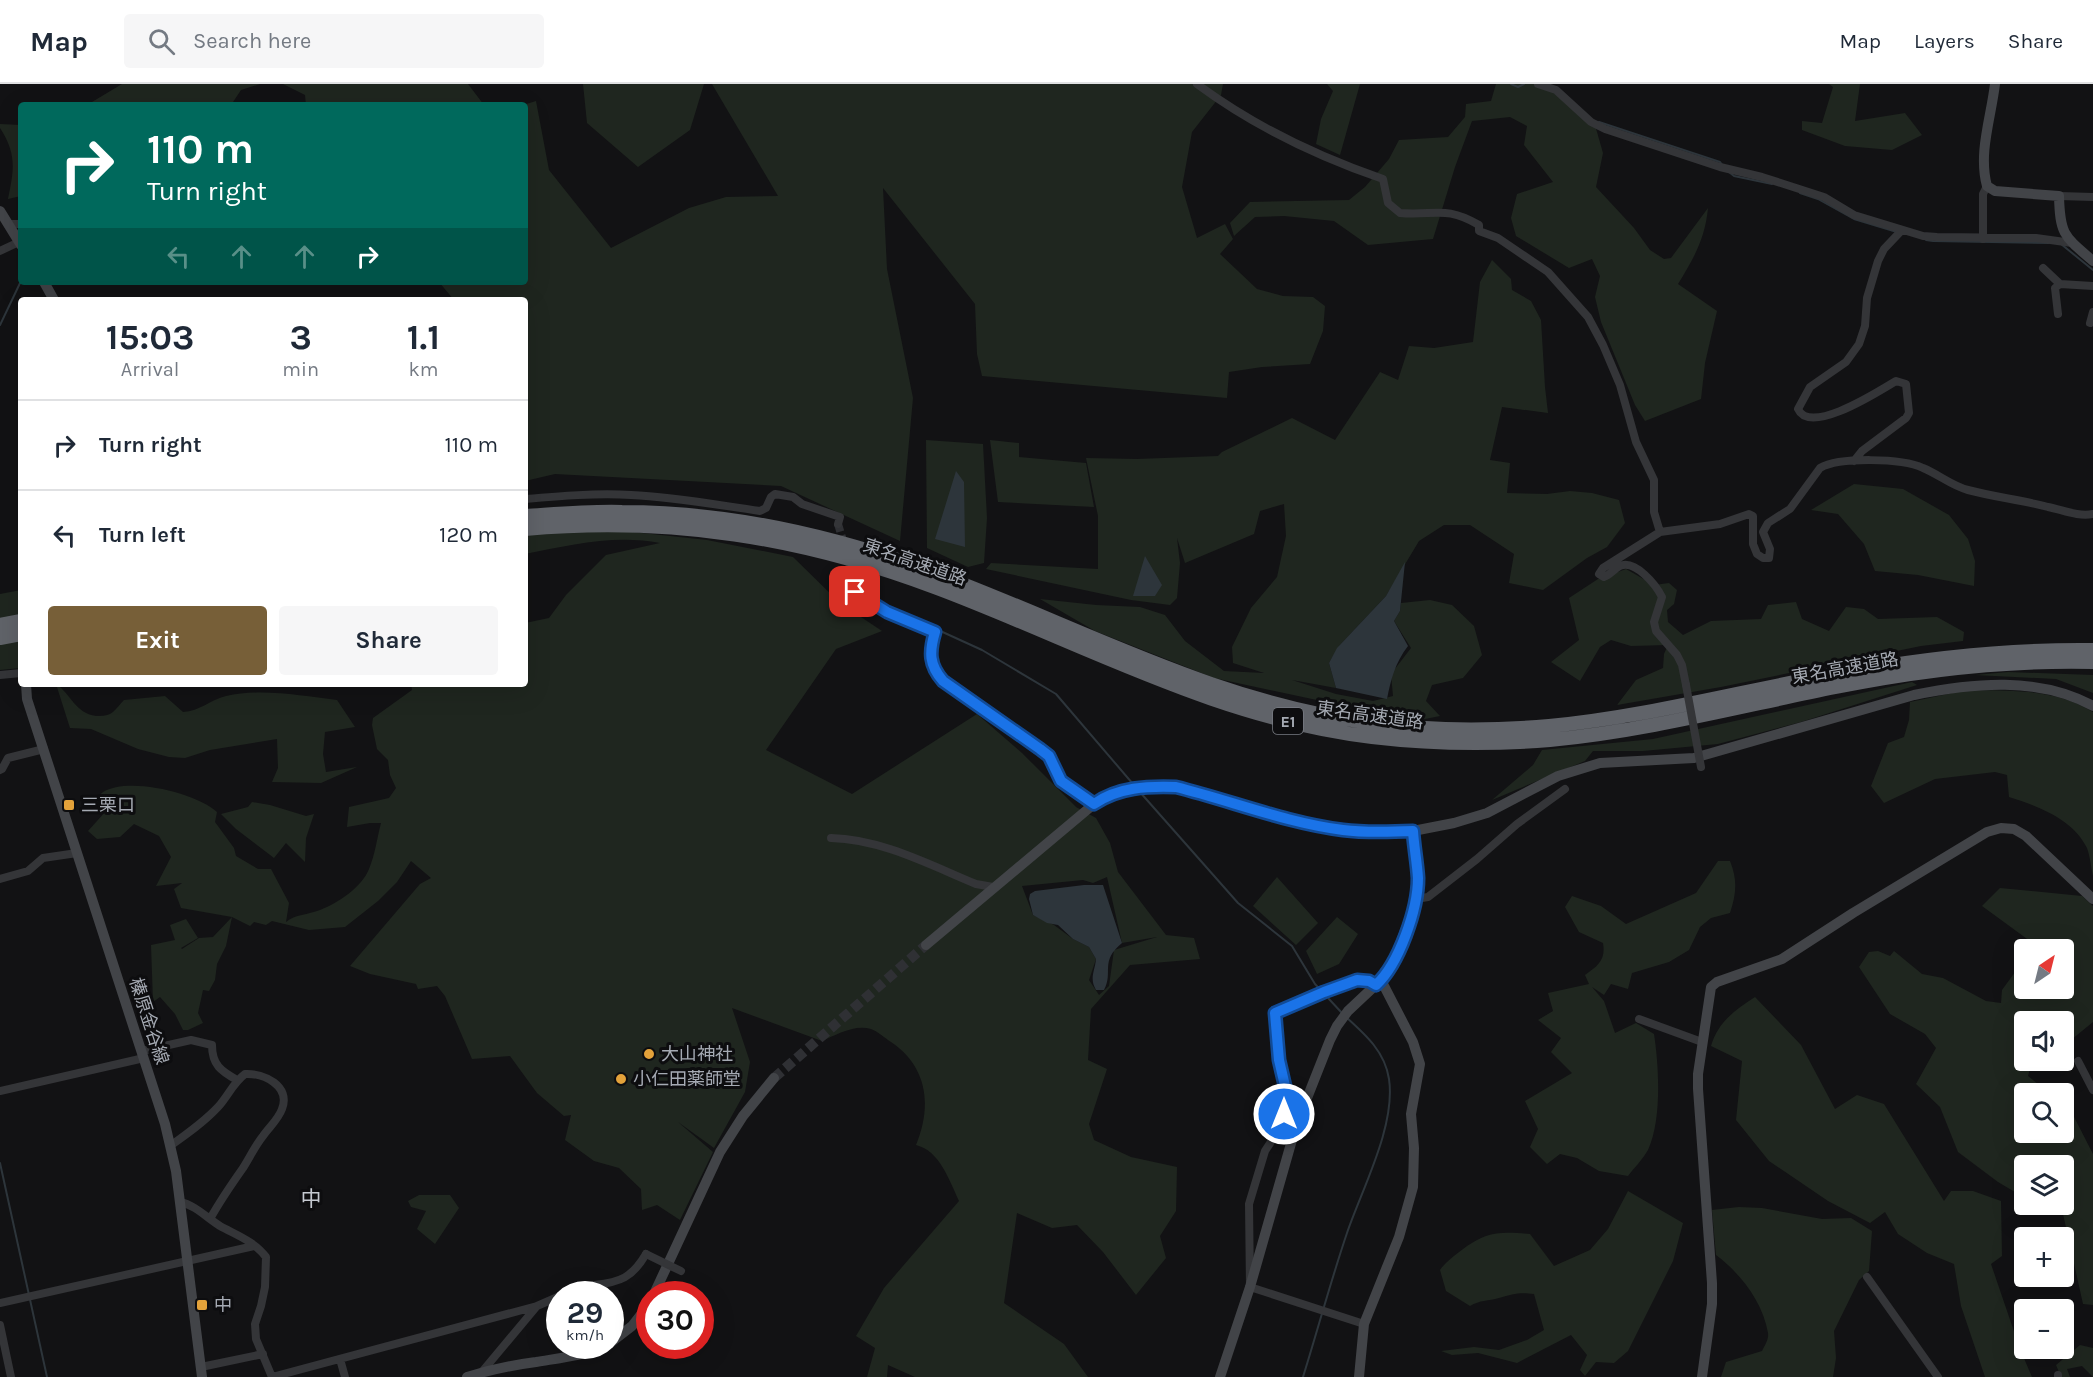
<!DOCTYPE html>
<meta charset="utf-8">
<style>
:root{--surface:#fff;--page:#f6f6f7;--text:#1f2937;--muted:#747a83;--line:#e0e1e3;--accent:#775f38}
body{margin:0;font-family:Karla,"Noto Sans JP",sans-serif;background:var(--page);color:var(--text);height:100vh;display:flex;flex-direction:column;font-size:22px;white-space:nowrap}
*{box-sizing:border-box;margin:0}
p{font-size:20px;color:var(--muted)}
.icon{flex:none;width:33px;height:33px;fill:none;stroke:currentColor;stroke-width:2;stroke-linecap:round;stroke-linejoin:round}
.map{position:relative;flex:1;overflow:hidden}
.panel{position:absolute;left:18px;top:213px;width:510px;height:390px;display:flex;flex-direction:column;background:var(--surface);border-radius:6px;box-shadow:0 6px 24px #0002}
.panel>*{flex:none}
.banner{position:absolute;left:18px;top:18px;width:510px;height:183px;border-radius:6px;box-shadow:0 6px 24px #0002;background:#00695c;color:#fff;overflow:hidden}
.needle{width:39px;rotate:35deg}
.buttons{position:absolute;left:2014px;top:855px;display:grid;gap:12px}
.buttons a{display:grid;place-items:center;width:60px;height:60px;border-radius:6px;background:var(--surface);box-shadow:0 6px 24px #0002;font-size:30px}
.speed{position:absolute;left:546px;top:1197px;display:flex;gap:12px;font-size:30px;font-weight:700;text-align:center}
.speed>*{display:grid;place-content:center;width:78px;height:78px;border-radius:50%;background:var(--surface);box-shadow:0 6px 24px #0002;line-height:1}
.speed small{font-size:15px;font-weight:400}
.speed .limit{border:9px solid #d22;background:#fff;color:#111}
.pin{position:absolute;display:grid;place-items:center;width:51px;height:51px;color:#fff;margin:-26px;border-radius:12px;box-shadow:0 3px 9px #0006}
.me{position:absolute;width:66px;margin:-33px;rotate:0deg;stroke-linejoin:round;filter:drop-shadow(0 0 4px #0008)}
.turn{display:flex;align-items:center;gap:21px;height:126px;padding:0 30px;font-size:27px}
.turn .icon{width:78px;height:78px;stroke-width:2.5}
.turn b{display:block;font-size:42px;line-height:51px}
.lanes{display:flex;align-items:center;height:57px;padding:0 30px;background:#0003;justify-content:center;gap:30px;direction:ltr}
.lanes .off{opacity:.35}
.eta{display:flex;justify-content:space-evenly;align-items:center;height:102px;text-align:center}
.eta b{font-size:36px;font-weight:700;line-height:42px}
.primary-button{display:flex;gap:12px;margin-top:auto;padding:12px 30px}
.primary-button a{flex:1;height:69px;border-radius:6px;background:var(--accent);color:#fff;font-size:24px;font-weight:700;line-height:69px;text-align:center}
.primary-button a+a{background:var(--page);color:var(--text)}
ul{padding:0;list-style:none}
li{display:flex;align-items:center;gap:18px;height:90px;padding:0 30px;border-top:2px solid var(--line)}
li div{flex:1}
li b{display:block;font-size:22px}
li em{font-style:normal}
header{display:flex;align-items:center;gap:36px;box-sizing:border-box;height:84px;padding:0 30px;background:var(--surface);border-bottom:2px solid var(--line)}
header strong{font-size:28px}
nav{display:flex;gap:33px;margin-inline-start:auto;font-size:21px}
.search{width:420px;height:54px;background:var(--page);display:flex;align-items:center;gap:15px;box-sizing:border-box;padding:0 21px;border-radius:6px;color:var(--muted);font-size:22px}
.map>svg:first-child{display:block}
</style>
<header>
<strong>Map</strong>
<div class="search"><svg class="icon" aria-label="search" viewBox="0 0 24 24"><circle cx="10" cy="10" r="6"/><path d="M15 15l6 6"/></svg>Search here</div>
<nav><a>Map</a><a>Layers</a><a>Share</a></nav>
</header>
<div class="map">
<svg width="2093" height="1293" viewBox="0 0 2093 1293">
<rect width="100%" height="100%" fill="#121214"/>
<!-- green -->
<path fill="#1f261f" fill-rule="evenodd" d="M122,0h138l-19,6 -10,15h-144z
M283,0h185l16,21h-178l-1,-10z
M583,0h121l-14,46 -52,37 -51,-44z
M712,0h511l-2,11 -29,37 -10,55 15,51 28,-14 8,15 -13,15 37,35 26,7 30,1 12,9 -2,25 -13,33 -48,3 -33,5 -2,26 -245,-22 -5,-22 -2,-50 -92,-116 4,81 26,129 -13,143 -119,-55 -226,-12 -30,7v-181h-71l-15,-18h86v-177h-2l13,-4 13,69 62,78 78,-40 37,-11 52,-1z
M1327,0h33l-20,71 -24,-11 5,-25 12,-28z
M1496,0h50l49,41 8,28 -7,34 38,41 16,22 14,9 7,-1 37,-50c-3,31 -14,50 -30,76l39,27 -12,52 -4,36 -56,22 -10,-16 -34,-83 -6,-25 5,-21 -8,-17 -23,9 -53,-32 -5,-18 6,-24 36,-12 -29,-37 3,-19 -17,-9 -38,4 -17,46 -22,72 -65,6 -34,-24 -50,-5 -29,1 -21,19 -4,-13 20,-21 99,-2 16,-13 24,-28 10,-19 49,-3 17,-20 1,-13 25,-3z
M1829,0h31l-5,37 50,-8 17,22 -30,15 -47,-4 -43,-16v-9l20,2 11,-36z
M0,40l21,1v71l-13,3c6,-29 9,-45 -8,-71z
M1492,176l19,19 1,11 19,11 10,19 4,67 3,26 -46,-6 -12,53 20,3 -3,30 40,1 23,-3 22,2 27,7 6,23 -18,24 -20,11 -44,32 -34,-7 5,-29 -44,-29h-26l-25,16 -33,55 -46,49 -11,18 7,25 -44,-8 44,14 37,7 20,-5 -2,-22 20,-26 -17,-27 6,-10 1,-8 29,-3 22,5 22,21 8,29 -19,23 -31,7 -6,16 14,15 -25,5 -201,-43 -119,-47 -55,-32 56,6 44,2 25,8 20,26 39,30 40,2 -31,-10 -1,-16 19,-39 26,-31 9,-41 -2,-32 -24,7 -6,23 -69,29 -8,-25 3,25 -3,35 -7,7 -39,-5 -145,-31 5,-6 107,6v-53l-12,-58 51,1 81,-3 4,-4 70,-34 43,22 45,-68 18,8 11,-34 25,2 39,-6 7,-60z
M926,356l57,4 4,74 -3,45 -16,4 -41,-19z
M990,356l29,3v14l67,6 8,44 -96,-5z
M1854,400l49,5 46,26 19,24 7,22 -1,25 -56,-11 -43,-4 -11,-27 -26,-30 -27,-4z
M605,445l102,11 86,17 47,46 42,28 -46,18 -70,101 86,44 125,-80 45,39 54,54 20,11 14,25 8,29 48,63 28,3 6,21 -70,6 -39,44 -3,51 19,9 -18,55 5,16 37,17 46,10 -1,44 -16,25 6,22 -30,37 -33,-43 -26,-27 -25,3 -35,-15 -13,90 60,41 24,33h-173l-27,-12 -1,12h-20l8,-29 -19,-12 28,-48 75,-87c-10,-21 -19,-50 -43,-56 16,-39 12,-78 -25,-103 -6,-4 -14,-11 -20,-13 -17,-5 -35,6 -49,12l-90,-33 18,54 -5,30 -31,56 -36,-26 35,30 -33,68 -23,-15 -15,5 -1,-21 -22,-21 -25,-7 -29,-21 6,-25 -7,1 -27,-23 -27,-37 -38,3 -27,-63 -8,-10 -19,3 -2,-5 -46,-10 -20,-8 70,-82 11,-6 -20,-17 -14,21 -19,19 -33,26 -36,3 -37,-9 -6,4 -12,-3 -4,4 -18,-9 -6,29 -9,18 -2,16 -6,11 -6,-1 -5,23 5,10 -15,7h-5l-8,-16 -15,-17 -7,5 -2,-57 24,-5 -5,-15 16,-6 12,19 -17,10 1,1 17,-11 14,-1 19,-20 -51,-9 -7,-19 8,-6 -26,3 15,-29 -12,-21 -25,-12 -14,13 -23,2 -9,-8 18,-20 -12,-9c2,-3 6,-8 9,-10 25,-16 94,1 114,20l-2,10 19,26 2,8 22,13h13l18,34 -3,19c9,-8 22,-7 34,-12 18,-7 42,-23 49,-41 6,-14 8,-31 12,-46h-11l-23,4 2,-20 40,-9 7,-10 -6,-13 -2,-15 -11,-11 -5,-24 1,-7 39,-28 -1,-6h114v-61l24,-5 17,-23 40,-40 54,-12c-44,-9 -91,2 -135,11v-20zM1107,793l15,66 35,-6 -43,13 -5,36 -10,9 -10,-15 7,-21 -7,-12 -16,-8 -19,-14 -21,-10 -11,-29 61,-6 10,3z
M1626,485l28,16 15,-2 8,7 -3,14 -7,6 1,12 15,13 28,-14 50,-2 7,-14 28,-3 6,17 27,12 17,-24 18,2 14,10 59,-2 27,15 -1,9 -42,5 -200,41 -104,18 19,-25 27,-12 1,-14 4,-9 -37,1 -20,-6 -11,7 -20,34 -29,-19 28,-22 -10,-42 29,-19z
M21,506v27l-21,3v-26z
M21,556v28l-21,2v-26z
M2008,588l85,3v18l-37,-14 -81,-4z
M1912,598l5,3 -116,37 -83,22 -75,7h-50l-8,10 -93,39 41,-35 9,-15 111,-11z
M56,600c15,10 19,29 40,32 16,1 18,-5 28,-16l41,-4 18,16c17,-1 27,-12 43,-16 36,-8 76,0 111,4l18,27 -30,5 -2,22 3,18 31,-5 -36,16 -49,-1 6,-14 -1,-29 -67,11 -25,8 -16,-1 -31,-8 -47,-20 -21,-1z
M1967,606c43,1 88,-2 126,22v164c-2,-9 -3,-20 -6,-28 -14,-29 -49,-42 -78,-51l-2,-22 -12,-3 -60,7 -51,24 -13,-17 17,-43 16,-6 5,-17 1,-18z
M252,718l18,3 36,11 8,-2 -8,24 -1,24 -19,-19 -12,15 -38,-29 -15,-15 27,-7z
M1718,777h12c8,20 6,33 0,52l-19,5 -11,9 -11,23 -20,12 -37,11 -4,16 -17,-5 -7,11 -12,-8 12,14 11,32 21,-10 18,11c5,32 8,86 -6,116 -5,9 -14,18 -20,26l-29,-5 -22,-13 -17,-4 -13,10 -17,-17 8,-18 -13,-28 47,-28 -21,-21 10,-14 -23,-18 15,-9 -5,-18 41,-9 -4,-9c13,-9 21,-15 18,-32l-24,-11 -14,-25 7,-11 29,10 25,18 70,-31z
M1277,793l41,46 -22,22 -43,-39z
M2000,804l82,8 11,10v116l-22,18 -7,-1v-17h-39v38l7,1 -4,15 21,17 -24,1v38h39v-27l7,6 22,43v151l-10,-1 -22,-99 3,-1v-38h-39v32l-27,-16 -40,-30 -18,-45 -24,-23 20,-36 -11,-14 -35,-20 -31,-47 10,-15 9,-1 12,5 4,-5 28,23 21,4 43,23 15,2 1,-13 16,-22 7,3v17h39v-38l-23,-1 -59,-43z
M1337,833l21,17 -19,30 -22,10 -11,-23z
M1755,913l46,48 34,64 22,-14 27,9 60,97 7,-10h22l28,10 1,55 -11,8 29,85 12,28h-47l-24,-71 -7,-42 -27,-11 -29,-19 -13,-22 -15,11 -42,-22 -59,-40 -33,-41 6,-59 -31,-15c7,-24 24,-36 44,-49z
M1628,1107l55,32 -10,38 -45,90 -14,12 -18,-1 -11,14 -5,-6 7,-15 -16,-20 -54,28 -39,-10 -26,2 -11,-4 33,-4 25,3 28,-10 17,-10 -10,-36c-15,-2 -21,0 -35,4 -11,3 -19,2 -29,8l-24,-15 -6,-21c8,-11 33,-30 46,-34 13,-5 30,-3 44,-2l24,32 36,-16 18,-21z
M419,1111h31l9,13 -24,36 -18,-15 9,-18 -15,-4 -3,-6z
M1739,1123l23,1 60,11 29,-1 21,13 -3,40 -10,9 -25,51 2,27 -3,19h-112l5,-15 36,-11c3,-6 7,-12 6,-18 -5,-31 -28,-60 -52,-78l-4,-45z
M2080,1261l13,3v29l-11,-11 -15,3 3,8h-9l-5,-12z"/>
<!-- water -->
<path fill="#2d353b" d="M956,387l8,11 1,65 -30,-8z
M1145,472l17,29 -7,11h-22z
M1405,478l-5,49 -6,10 14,25c-13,17 -17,33 -21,53l-51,-11 -7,-25 8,-15 49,-52z
M1084,801h19l19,58c-23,19 -8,29 -18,47h-8c-7,-12 -1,-19 0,-31l-7,-12 -16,-8 -15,-14 -11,-2 -14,-8 -4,-16 1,-5 5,-3z"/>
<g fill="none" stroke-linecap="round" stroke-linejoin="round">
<!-- stream -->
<path stroke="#2d353b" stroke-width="2" d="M1511,0l7,3 6,-3
M1599,38l121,40 3,4
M1729,88l5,4 38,8
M1800,109l18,6 36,20 43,13
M1926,156l7,1 116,2
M2061,160l32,26
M0,241l21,-44
M936,545l46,21 74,44 77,90
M1139,707l99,112 54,43 23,38 27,29
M0,1079l47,214
M1303,1293c15,-48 28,-97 44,-144 15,-44 49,-107 42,-154 -4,-27 -23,-44 -43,-62"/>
<!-- street-tunnel -->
<path stroke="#2f3034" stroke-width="8" stroke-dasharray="8 4" stroke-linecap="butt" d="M838,440l6,20
M848,474l6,25"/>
<!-- secondary-tunnel -->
<path stroke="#2f3034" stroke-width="10" stroke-dasharray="10 5" stroke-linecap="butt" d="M774,994l152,-133"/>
<!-- street -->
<path stroke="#343538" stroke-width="8" d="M1197,0c58,43 119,72 186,95l5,24 12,10c35,3 45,-8 79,12v6l19,7 50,34 40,45 15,28 17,40 16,57 18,38v32l6,20
M1538,0l18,6 35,32 14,7 115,38 42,10 62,20 30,18 69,21 14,1 99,1 36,5
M2059,112l34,1
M8,140h13
M1983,155v-45l4,-8
M0,167l19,-9
M2043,184l17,16
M2058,230l-3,-26 5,-4 33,2
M2090,239l3,-11
M1854,377l8,-10 44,-33 3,-5 -3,-29 -10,-3c-17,10 -86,55 -98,28l12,-22 36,-25 13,-18 6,-18 2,-28 11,-37 6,-12 18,-19
M525,415c35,-3 71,-6 106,-4 44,2 86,10 129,16l6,-3 5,-11 4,-3 18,3 9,7 38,13 -2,7
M854,499l1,9c25,17 52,29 80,40 -6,20 -6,33 8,49l97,68 9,7 12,25 33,23
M0,591l21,-2
M1686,601l-4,-20 -5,-10 -21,-24 -2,-9 8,-25c-6,-12 -27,-38 -42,-31 -6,3 -10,9 -16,11l-5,-3 4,-6 57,-36 60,-8 29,-10 4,2v28l4,10 6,4h6l1,-9 -7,-17 5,-9 22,-14 30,-41c19,-11 82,-10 103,0 15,6 29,18 45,22 26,7 54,10 80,17 15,3 30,10 45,7
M0,686l2,-1 6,-11 36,-9
M831,754c50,1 99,27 145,46l17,3
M0,795l28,-8 15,-13 34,-5
M1416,815l12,-2 49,-38 40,-35 48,-35
M1639,935l63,23
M142,967l49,-11 21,5c0,20 9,26 25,35
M2078,977l15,29
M0,1007l144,-33
M170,1062c17,-12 34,-24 48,-39 10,-11 15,-24 27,-33 19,-1 46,12 37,35 -4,11 -13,18 -19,27 -8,10 -13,21 -20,32 -12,17 -23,33 -33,51
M180,1118c15,3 27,16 40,24 16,9 34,15 46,31l-1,30 -4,19 -6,18 1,15 16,38
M1867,1193l71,100
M566,1210c9,-2 20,-8 29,-9 25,-3 37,-7 51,-31
M0,1219l254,-57
M1364,1240l-114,-37 -1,-83 16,-53 15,-23 8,-29 -9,-39 -4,-47 49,-21 33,-12 12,1 7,4
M0,1241l11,52
M340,1275l5,18
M201,1283l62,-13
M481,1289l56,-67
M2058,1291v2
M272,1293l265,-71 23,-10"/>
<!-- secondary -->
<path stroke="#424448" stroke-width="10" d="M1995,0c-4,34 -17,69 -8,102l8,5 64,5c1,39 5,40 34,65
M0,127l21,34
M44,198l10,18
M26,600l1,15 138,425 11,47 26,206
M926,861l168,-141 19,-9 28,-8h36l133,37 33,6 70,1 41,-8 33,-10 71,-37 42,-13 94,-5 220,-63c58,-12 125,-19 179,11
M654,1210l66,-142 23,-36 31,-38
M610,1259l22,-17 18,-23
M467,1293c22,-7 46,-12 69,-15 24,-4 47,-6 69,-16
M1220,1293l30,-90 46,-161 34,-86 7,-14 11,-15 33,-31 12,-17 22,-59 3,-26 -5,-47
M1359,1293l5,-53 35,-87 14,-50 1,-39 -3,-34 9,-50 -7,-22 -32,-62
M1702,1293l10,-73v-21l-14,-194v-15l13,-87 6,-5 65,-23 71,-46 134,-81 14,-4 13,1 12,7 67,63"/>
<!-- highway -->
<path stroke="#606369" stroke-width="14" d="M525,432c32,-2 64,-5 97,-4 100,0 199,21 293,54 152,54 295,137 457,157 59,8 118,8 177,3 105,-10 207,-39 311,-56 76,-13 155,-21 233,-20
M525,445c145,-13 277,8 412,59 144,54 280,131 435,149 59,7 118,8 178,3 96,-9 191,-34 286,-53 84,-17 171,-27 257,-25
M0,541l21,-4
M0,554l21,-4"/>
<!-- street-bridge -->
<path stroke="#343538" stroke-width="8" d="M1686,601l15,82
M646,1170l35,17"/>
</g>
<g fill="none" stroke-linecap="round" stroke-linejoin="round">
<!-- route casing -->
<g stroke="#114b97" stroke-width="15">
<path id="route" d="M855,508l32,20 48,20c-6,20 -6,33 8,49l97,68 9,7 12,25 33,23c24,-17 54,-18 82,-17 56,14 111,36 167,43 23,3 47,2 70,1 1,16 4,31 5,47 0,31 -19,86 -42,107l-7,-4 -12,-1 -33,12 -49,21 4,47 9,39 -4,15"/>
</g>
<!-- route -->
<use href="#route" stroke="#1a73e8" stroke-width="10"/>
</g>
<!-- markers -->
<g fill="#e3a23a" stroke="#0d0d0f" stroke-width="2">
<rect x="63" y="715" width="12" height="12" rx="3"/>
<circle cx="649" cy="970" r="6"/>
<circle cx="621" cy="995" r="6"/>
<rect x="196" y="1215" width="12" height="12" rx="3"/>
</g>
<g text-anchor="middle" stroke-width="6" stroke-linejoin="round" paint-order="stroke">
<!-- shield labels -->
<rect fill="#0d0d0f" stroke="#777b82" stroke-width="1.5" x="1273" y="624" width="30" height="26" rx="4.5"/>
<g font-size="16" font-weight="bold" fill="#a5aab3">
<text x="1288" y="643">E1</text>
</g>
<!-- street labels -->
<g font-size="18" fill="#a5aab3" stroke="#0d0d0f">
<text transform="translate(915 478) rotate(19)" y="6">東名高速道路</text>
<text transform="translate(1845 584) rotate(-10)" y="6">東名高速道路</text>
<text transform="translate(1370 631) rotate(8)" y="6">東名高速道路</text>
<text transform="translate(149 937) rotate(72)" y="6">榛原金谷線</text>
</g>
<!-- poi labels -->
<g font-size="18" fill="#a5aab3" stroke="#0d0d0f" text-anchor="start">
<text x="81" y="727">三栗口</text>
<text x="661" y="976">大山神社</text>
<text x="633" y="1001">小仁田薬師堂</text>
<text x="214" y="1227">中</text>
</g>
<!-- quarter labels -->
<g font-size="21" fill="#c5c9d0" stroke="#0d0d0f">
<text x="311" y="1122">中</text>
</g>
</g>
</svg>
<div class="buttons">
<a><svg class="needle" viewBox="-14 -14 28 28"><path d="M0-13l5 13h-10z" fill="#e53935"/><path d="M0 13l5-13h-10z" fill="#747a83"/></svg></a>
<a><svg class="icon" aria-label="sound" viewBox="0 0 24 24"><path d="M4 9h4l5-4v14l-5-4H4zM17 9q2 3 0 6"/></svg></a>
<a><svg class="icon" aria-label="search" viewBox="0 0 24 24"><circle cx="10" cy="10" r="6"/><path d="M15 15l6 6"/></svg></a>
<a><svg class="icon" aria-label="layers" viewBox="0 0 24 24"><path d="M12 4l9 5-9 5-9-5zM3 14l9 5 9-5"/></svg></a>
<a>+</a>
<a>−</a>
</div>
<div class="speed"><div>29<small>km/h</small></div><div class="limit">30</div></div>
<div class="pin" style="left:855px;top:508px;background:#d93025"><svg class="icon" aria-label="arrive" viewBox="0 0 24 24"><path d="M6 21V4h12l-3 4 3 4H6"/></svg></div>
<svg class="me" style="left:1284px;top:1030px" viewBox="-20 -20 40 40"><circle r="17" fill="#1a73e8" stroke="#fff" stroke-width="3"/><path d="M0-11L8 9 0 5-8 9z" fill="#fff"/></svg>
<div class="banner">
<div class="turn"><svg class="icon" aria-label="right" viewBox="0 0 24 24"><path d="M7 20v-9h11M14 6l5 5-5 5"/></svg><div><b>110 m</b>Turn right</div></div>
<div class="lanes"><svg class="icon off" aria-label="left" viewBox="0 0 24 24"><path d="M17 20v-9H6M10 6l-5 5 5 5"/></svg><svg class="icon off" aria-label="ahead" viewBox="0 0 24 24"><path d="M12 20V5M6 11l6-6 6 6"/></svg><svg class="icon off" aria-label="ahead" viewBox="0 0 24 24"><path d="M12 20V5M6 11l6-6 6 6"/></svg><svg class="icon" aria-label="right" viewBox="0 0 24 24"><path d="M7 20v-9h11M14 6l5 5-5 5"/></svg></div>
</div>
<section class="panel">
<div class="eta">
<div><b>15:03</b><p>Arrival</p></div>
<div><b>3</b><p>min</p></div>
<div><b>1.1</b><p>km</p></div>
</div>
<ul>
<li><svg class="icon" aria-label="right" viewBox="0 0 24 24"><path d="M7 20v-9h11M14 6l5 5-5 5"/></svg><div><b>Turn right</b></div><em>110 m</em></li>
<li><svg class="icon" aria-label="left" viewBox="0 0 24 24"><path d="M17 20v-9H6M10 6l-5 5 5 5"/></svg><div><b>Turn left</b></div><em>120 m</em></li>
</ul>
<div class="primary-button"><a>Exit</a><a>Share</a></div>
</section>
</div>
